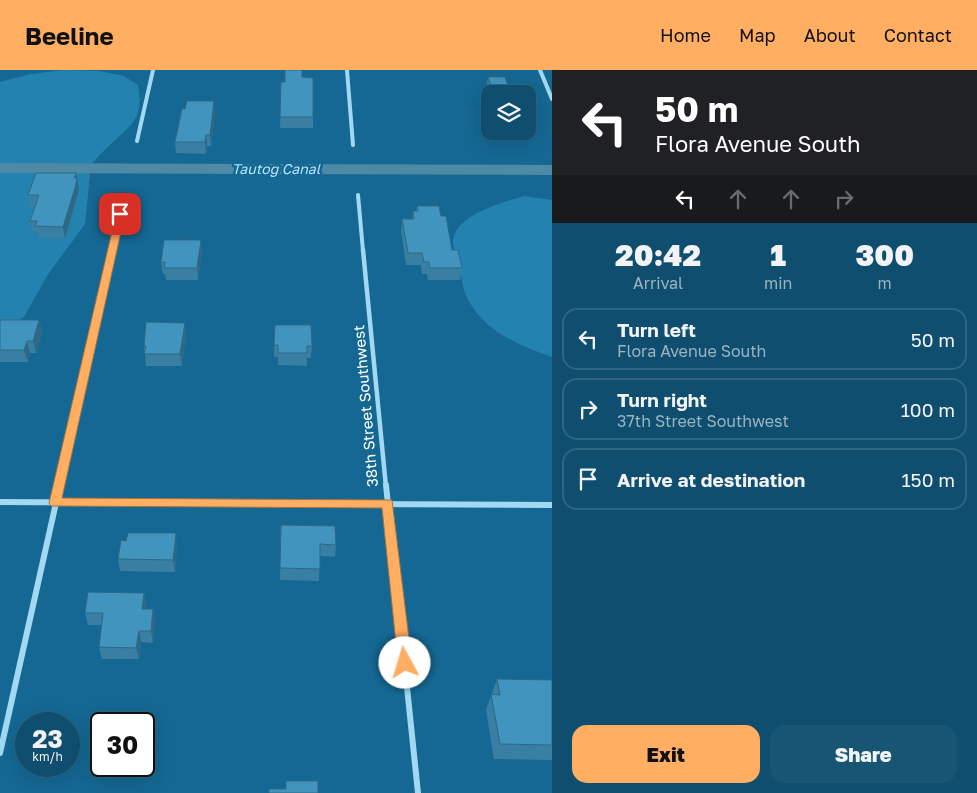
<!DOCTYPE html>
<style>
:root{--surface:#0f4e6e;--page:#185573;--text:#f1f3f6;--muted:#9bb4c2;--line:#2f6581;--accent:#ffae62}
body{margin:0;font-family:"Golos Text",sans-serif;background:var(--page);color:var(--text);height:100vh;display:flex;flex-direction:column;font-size:19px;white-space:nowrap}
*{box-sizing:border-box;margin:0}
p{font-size:16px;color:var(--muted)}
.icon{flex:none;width:28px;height:28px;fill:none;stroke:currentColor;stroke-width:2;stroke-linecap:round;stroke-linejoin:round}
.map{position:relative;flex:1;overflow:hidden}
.sheet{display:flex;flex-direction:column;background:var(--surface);width:425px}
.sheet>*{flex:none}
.hud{background:#202124;color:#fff;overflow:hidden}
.tools{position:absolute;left:481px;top:15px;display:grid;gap:10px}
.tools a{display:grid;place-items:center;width:55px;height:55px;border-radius:10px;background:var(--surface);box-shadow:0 5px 20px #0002,0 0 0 1px var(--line);font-size:25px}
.speed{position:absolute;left:15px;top:642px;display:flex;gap:10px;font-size:25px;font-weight:700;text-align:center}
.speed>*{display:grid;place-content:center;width:65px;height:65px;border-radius:50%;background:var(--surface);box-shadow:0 5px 20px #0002,0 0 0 1px var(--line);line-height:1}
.speed small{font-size:12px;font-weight:400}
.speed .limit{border:2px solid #111;border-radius:8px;background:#fff;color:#111}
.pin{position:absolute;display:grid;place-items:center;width:42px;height:42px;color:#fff;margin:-21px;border-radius:10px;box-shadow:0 2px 8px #0006}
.me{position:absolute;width:55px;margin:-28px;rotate:354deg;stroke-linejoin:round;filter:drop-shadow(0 0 4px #0008)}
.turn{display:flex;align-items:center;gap:18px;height:105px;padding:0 20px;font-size:22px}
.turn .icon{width:65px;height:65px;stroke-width:2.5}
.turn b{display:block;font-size:35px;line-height:42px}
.lanes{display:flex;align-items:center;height:48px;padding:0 20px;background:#0003;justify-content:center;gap:25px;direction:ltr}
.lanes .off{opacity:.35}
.eta{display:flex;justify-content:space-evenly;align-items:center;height:85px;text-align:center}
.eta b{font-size:30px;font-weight:800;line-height:35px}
.button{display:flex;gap:10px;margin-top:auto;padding:10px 20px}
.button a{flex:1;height:58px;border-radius:15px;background:var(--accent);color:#111;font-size:20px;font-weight:800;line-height:58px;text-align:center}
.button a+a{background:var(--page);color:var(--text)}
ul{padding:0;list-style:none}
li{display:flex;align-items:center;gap:15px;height:62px;margin:0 10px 8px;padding:0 10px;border:2px solid var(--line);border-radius:15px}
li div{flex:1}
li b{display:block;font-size:19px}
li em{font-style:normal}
header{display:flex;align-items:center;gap:30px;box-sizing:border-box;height:70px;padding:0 25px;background:var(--accent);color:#111}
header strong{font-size:24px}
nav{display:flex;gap:28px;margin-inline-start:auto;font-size:18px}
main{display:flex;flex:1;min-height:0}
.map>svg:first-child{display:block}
</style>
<header>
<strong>Beeline</strong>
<nav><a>Home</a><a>Map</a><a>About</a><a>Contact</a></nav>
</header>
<main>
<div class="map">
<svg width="552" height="723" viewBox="0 0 552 723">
<rect width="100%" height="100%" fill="#146893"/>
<!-- green -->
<path fill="#2382b0" d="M64,0l35,1 25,5 14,9c6,34 -6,39 -28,60 -7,6 -13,13 -19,20l-6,59 -38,52 -23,41 -24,13v-248l31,-8z
M524,126l28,4v157c-35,-12 -75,-29 -88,-67 -2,-8 -3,-16 -5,-23 -2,-8 -6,-18 -6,-26 2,-27 51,-39 71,-45z"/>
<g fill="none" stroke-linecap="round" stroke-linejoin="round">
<!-- canal -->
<path fill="#4e89a6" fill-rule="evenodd" d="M0,93l552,2v10l-552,-2z"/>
<!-- street-far2 -->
<path stroke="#a2d8f2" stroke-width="4" d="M347,0l6,75
M540,0l12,29
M137,71l16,-71
M358,125l5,56
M112,181l13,-56"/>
<!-- street-far1 -->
<path stroke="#a2d8f2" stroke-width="4.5" d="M363,180l23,237
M60,417l53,-237"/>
<!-- street -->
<path stroke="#a2d8f2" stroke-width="6" d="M386,415l32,308
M0,432l552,3
M0,683l60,-268"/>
</g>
<!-- wall -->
<path fill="#387fa3" d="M302,7l11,1v50h-33l1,-46h4z
M488,7l23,17h-21v5l-4,-11z
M215,42l-4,34h-4l-1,8 -30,-1 -1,-11z
M77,108l2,11 -14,50 -27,-1 -1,-6h-5l-2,-11 5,-14h-5l-2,-12z
M417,136l24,10 11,34 10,18 -2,12h-32l-1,-6h-5l-1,-9h-15l-5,-34 1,-12h10l1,-8h3z
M202,182l-4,28h-32l-1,-6h-2l-2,-12z
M0,250h39l3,13 -6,20h-6l-2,9h-28z
M186,265l-4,31h-36l-2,-20z
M274,275l38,1 -1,12h-4v8l-29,-1v-8h-4z
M281,455l55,20 -1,12 -15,-1 -1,25 -39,-1z
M177,475l-2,27 -55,-1 -2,-12z
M144,523l2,11 -1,5h8l2,11 -2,23 -12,-1 -2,17h-37l-3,-12 3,-22h-14l-3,-12z
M497,609l55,3v78l-58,-1 -8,-49z"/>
<!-- shaded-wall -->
<path fill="#2e6884" d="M214,31l1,11 -4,34 -1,-11z
M206,65l1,11 -1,8 -1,-12z
M76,103l3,16 -14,50 -2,-12z
M201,170l1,12 -4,28 -1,-12z
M39,250l3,13 -6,20 -3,-12z
M185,253l1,12 -4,31 -2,-12z
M27,271l3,12 -2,9 -4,-12z
M176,463l1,12 -2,27 -2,-12z
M144,523l2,11 -2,16 -2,-11z
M153,539l2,11 -2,23 -2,-12z
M139,561l2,11 -2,17 -3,-11z"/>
<!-- building -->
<path fill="#4194bd" stroke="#2e6884" d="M285,0h17v7l11,1v39h-33l1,-35h4z
M488,7h17l6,17h-17z
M187,31h27l-4,34h-4l-1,7h-30l7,-33h3z
M36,103h40l-2,5h3l-2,10 -12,39 -28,-1 2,-5h-7l9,-26h-11z
M417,136h22l2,10h5l6,34h6l4,18h-32l-1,-6h-5l-2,-9h-14l-6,-34h12l-1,-8h5z
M164,170h37l-4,28h-33l1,-6h-4z
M0,250h39l-6,21h-6l-3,9h-24z
M146,252l39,1 -5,31h-36l2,-8h-2z
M275,255h36l1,21h-5v7h-29v-8h-4z
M281,455l54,1 1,19 -16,-1v25l-40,-1z
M128,463h48l-3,27 -55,-1 3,-19 5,1z
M88,522l56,1 -2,16h11l-2,22h-12l-3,17 -37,-1 4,-34h-18z
M497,609l55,1v65l-52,-1 -9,-50 9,1z
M286,711h32v12h-49v-4h17z"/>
<!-- route -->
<path fill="#ffae62" stroke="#a67140" d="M120,141l5,3 -63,284 330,2 20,163 -2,4 -5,2 -5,-2 -2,-4 -16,-155 -331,-2 -2,-3 67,-289z"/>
<g text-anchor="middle" stroke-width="5" stroke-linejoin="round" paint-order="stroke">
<!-- far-water labels -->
<g font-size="14" font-style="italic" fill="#b6e4fa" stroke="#146893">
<text x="276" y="104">Tautog Canal</text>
</g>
<!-- street labels -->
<g font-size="15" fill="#fff" stroke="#146893">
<text transform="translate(366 336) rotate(-95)" y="5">38th Street Southwest</text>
</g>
</g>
</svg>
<div class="tools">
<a><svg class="icon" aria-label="layers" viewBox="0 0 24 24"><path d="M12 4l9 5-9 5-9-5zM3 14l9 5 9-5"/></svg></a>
</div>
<div class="speed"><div>23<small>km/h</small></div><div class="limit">30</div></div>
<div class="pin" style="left:120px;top:144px;background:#d93025"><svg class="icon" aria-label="arrive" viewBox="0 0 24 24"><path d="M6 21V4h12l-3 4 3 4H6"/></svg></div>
<svg class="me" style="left:405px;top:593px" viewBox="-20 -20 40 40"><circle r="19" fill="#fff"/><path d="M0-13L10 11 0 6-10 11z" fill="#ffae62"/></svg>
</div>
<section class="sheet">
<div class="hud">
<div class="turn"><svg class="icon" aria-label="left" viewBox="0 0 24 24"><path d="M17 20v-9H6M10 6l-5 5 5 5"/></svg><div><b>50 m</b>Flora Avenue South</div></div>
<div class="lanes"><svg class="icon" aria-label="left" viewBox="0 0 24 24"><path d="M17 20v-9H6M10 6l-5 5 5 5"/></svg><svg class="icon off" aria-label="ahead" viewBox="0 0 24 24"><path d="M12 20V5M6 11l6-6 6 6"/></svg><svg class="icon off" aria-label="ahead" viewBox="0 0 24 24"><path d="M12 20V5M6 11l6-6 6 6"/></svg><svg class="icon off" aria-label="right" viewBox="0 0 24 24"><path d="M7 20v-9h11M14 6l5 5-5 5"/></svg></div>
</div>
<div class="eta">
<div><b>20:42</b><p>Arrival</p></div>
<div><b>1</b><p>min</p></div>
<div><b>300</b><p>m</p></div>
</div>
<ul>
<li><svg class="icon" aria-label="left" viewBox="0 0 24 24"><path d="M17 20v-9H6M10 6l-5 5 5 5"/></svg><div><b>Turn left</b><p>Flora Avenue South</p></div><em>50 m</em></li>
<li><svg class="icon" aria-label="right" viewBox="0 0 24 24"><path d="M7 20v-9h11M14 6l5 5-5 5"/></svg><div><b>Turn right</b><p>37th Street Southwest</p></div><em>100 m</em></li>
<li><svg class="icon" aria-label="arrive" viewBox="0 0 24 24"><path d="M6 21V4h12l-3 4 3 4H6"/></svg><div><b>Arrive at destination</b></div><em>150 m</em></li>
</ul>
<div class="button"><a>Exit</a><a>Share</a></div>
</section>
</main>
